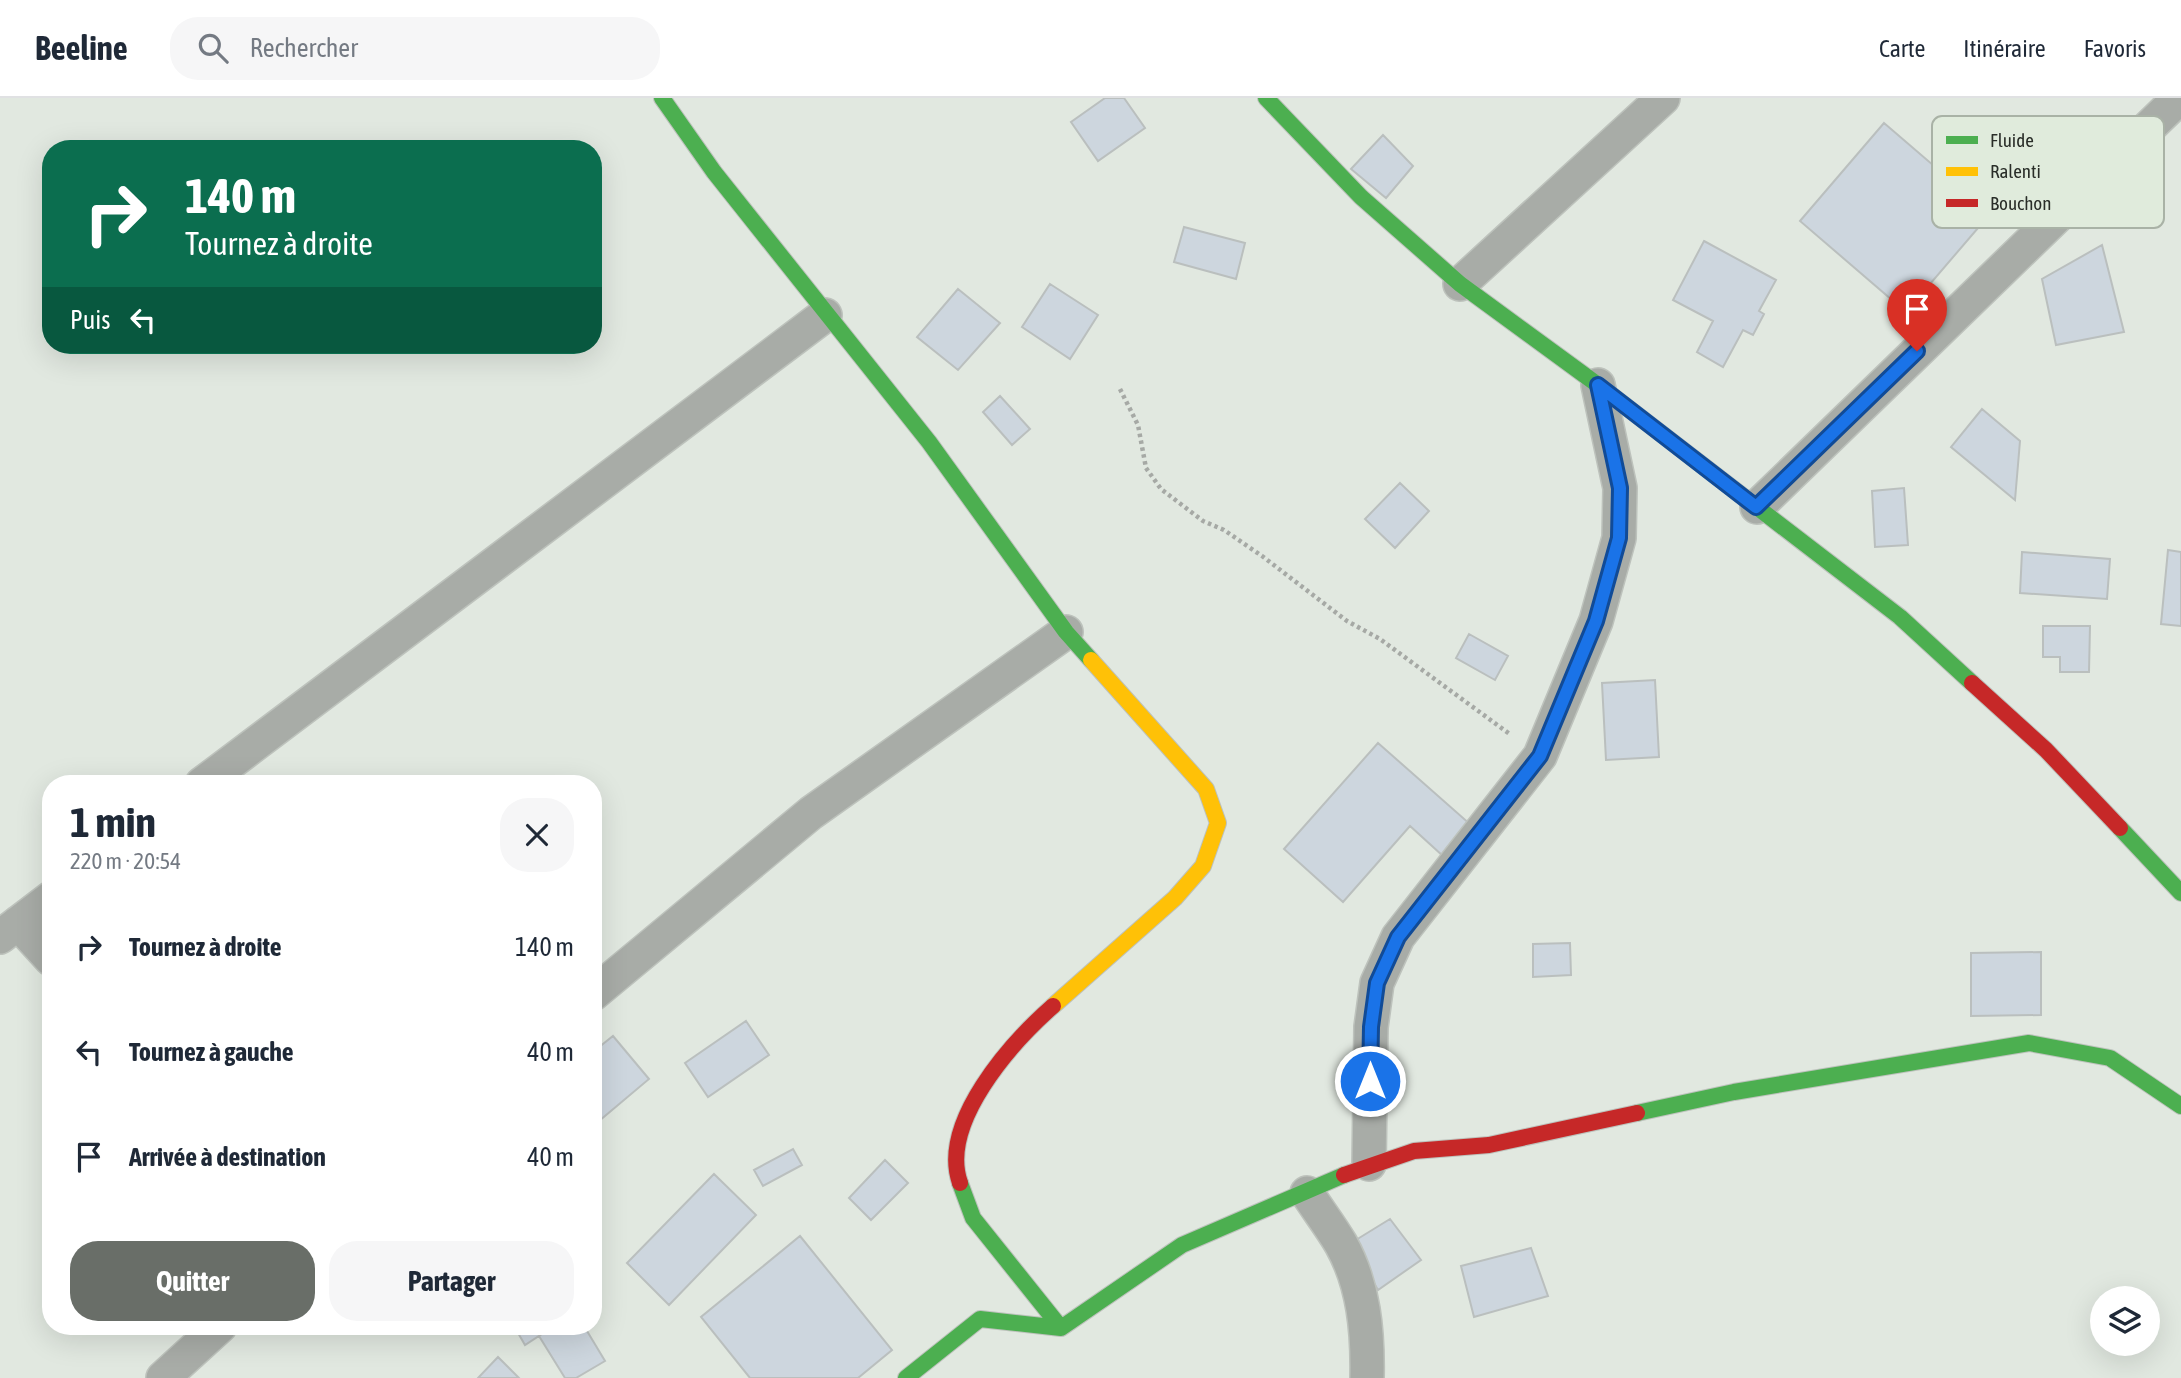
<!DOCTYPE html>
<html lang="fr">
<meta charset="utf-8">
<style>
:root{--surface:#fff;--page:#f6f6f7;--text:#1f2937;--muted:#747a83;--line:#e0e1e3;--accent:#696e68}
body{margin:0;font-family:"Asap Condensed",sans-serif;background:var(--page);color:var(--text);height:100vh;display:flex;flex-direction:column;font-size:26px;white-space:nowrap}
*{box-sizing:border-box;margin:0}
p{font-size:23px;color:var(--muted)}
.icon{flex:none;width:38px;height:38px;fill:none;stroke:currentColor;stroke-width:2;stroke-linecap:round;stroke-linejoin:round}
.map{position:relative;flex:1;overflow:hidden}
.sheet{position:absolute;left:42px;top:677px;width:560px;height:560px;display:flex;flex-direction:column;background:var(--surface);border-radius:28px;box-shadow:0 7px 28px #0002}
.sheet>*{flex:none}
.top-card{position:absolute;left:42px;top:42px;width:560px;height:214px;border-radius:28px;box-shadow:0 7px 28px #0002;background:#0b6e4f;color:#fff;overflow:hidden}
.tools{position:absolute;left:2090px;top:1188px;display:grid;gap:14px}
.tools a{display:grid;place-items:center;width:70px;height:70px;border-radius:50%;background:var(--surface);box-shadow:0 7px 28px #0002;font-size:35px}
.pin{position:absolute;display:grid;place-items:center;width:60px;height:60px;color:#fff;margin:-72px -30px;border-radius:50% 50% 50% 0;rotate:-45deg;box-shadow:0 0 7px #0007}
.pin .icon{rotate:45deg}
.me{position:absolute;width:77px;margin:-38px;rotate:0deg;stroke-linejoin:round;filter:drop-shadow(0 0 5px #0008)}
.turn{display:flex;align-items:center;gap:24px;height:147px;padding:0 28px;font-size:32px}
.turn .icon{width:91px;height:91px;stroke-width:2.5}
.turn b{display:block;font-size:49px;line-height:60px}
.then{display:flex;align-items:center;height:66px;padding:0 28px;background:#0003;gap:14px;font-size:26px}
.round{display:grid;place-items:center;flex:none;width:74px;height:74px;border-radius:28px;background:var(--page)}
.headline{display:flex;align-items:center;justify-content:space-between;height:119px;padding:0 28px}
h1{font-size:42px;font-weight:700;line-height:52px}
.action{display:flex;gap:14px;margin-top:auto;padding:14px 28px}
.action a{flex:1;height:80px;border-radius:28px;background:var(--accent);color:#fff;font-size:28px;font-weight:700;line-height:80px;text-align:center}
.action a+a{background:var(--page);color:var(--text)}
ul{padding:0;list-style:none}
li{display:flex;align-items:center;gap:21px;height:105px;padding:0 28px}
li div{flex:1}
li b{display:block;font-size:26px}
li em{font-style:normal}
header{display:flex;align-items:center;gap:42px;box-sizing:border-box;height:98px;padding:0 35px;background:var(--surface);border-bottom:2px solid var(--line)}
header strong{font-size:33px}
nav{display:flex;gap:38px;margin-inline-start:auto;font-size:24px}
.search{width:490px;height:63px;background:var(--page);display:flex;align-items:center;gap:18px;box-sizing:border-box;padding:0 24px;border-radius:28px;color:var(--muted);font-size:26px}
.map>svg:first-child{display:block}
</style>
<header>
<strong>Beeline</strong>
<div class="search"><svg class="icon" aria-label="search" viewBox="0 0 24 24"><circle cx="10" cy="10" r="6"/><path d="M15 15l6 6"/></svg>Rechercher</div>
<nav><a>Carte</a><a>Itinéraire</a><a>Favoris</a></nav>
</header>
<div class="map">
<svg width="2181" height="1280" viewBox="0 0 2181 1280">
<rect width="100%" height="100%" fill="#e1e8e0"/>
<!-- building -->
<path fill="#cdd6de" stroke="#babfbe" stroke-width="2" d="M1105,0h19l21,30 -47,33 -27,-39z
M1884,25l106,91 -84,98 -106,-91z
M1383,37l30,31 -27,32 -35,-29z
M1184,129l61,16 -9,36 -62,-17z
M1704,143l72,39 -17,31 5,3 -11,21 -10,-5 -20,37 -26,-15 16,-31 -40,-21z
M2102,147l22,87 -68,13 -14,-66z
M1050,186l48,31 -28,44 -48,-32z
M958,191l42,34 -42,47 -41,-33z
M1000,298l30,33 -18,16 -29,-33z
M1982,311l38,32 -5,59 -64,-53z
M1400,385l29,28 -34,37 -30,-29z
M1904,390l4,57 -33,2 -3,-56z
M2168,452l13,2v74l-20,-2z
M2022,454l88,7 -3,40 -87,-6z
M2043,528h47l-1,46h-29v-15h-17z
M1469,536l39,22 -13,24 -39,-22z
M1655,582l4,77 -53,3 -4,-77z
M1378,645l93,82 -28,31 -33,-30 -67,76 -59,-53z
M1570,845l1,32 -38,2v-33z
M2041,854v63l-70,1v-63z
M746,923l23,34 -61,42 -23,-34z
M613,938l36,43 -56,47v-74z
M793,1051l9,16 -39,21 -9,-16z
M885,1062l23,23 -37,37 -22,-22z
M714,1076l42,41 -87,90 -42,-42z
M1390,1121l31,41 -43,30 -27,-47z
M800,1138l92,114 -34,28h-108l-49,-61z
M1531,1150l17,48 -74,21 -13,-51z
M514,1228h40l-29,19z
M554,1228h30l21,35 -29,17h-11l-26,-42z
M498,1259l21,21h-41z"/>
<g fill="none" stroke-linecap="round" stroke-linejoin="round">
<!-- street casing -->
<g stroke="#bdc2bc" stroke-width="36">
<path id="street" d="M1460,186l203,-186
M1757,409l422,-409
M202,686l623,-469
M18,825l33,36
M0,839l51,-39
M593,896l218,-181 255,-181
M1369,1066l2,-137 6,-44 21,-46 142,-181 56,-135 23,-83 1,-50 -22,-103
M1307,1095c11,17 24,34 34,51 23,41 27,88 26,134
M163,1280l57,-52"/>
</g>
<!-- fast casing -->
<g stroke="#bdc2bc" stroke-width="18">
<path id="fast" d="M662,0l52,74 215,270 137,190 25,28
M1266,0l95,99 99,87 138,101 302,232 72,66
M2120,730l61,65
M1637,1015l97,-21 295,-49 81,15 71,48
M960,1085l13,35 88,110
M906,1280l74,-59 81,9 121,-83 162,-70"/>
</g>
<!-- slow casing -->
<g stroke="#bdc2bc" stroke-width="18">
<path id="slow" d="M1053,908l122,-108 28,-32 15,-43 -12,-34 -115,-129"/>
</g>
<!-- jam casing -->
<g stroke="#bdc2bc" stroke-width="18">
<path id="jam" d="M1972,585l74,67 74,78
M1344,1077l70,-24 75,-6 148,-32
M960,1085c-21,-60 51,-140 93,-177"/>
</g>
<!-- path -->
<path stroke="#a6a9a5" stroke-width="4.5" stroke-dasharray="3.5 3.5" stroke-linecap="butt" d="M1120,291l18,36 8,43 15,21 42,32 21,9 38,26 85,65 33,18 131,96"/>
<!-- street -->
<use href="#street" stroke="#a8aca7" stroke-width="33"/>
<!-- fast -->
<use href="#fast" stroke="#4caf50" stroke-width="16"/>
<!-- slow -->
<use href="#slow" stroke="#ffc107" stroke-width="16"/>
<!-- jam -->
<use href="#jam" stroke="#c62828" stroke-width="16"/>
</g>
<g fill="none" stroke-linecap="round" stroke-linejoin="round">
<!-- route casing -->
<g stroke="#114b97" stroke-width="18">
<path id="route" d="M1370,983l1,-54 6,-44 21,-46 142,-181 56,-135 23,-83 1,-50 -22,-103 158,122 161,-156"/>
</g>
<!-- route -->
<use href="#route" stroke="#1a73e8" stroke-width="12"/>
</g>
<!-- legend -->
<rect x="1932" y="18" width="232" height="112" rx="10" fill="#e0ebdc" stroke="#a9b2a6" stroke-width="2"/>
<rect x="1946" y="38" width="32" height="8" fill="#4caf50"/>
<rect x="1946" y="69" width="32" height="9" fill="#ffc107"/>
<rect x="1946" y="101" width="32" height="8" fill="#c62828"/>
<g font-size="19" fill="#292d28">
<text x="1990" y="49">Fluide</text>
<text x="1990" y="80">Ralenti</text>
<text x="1990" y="112">Bouchon</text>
</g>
</svg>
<div class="tools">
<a><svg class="icon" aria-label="layers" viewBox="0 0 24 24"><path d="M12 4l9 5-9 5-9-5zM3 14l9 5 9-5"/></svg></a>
</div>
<div class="pin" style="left:1917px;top:253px;background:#d93025"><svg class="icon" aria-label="arrive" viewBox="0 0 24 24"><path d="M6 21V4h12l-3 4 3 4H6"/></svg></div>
<svg class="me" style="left:1370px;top:983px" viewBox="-20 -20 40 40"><circle r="17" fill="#1a73e8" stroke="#fff" stroke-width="3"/><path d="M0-11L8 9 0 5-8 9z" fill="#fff"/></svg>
<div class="top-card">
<div class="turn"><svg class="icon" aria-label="right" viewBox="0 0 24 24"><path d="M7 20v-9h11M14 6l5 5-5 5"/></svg><div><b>140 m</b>Tournez à droite</div></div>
<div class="then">Puis<svg class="icon" aria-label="left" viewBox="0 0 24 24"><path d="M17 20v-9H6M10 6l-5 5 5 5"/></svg></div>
</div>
<section class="sheet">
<div class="headline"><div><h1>1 min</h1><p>220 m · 20:54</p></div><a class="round"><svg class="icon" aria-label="close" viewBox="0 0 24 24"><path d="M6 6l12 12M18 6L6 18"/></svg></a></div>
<ul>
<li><svg class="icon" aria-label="right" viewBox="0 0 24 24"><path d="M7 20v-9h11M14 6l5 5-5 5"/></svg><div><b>Tournez à droite</b></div><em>140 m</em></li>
<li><svg class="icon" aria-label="left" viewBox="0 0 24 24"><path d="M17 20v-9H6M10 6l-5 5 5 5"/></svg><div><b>Tournez à gauche</b></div><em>40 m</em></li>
<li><svg class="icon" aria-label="arrive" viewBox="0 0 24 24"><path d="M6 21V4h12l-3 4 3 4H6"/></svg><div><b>Arrivée à destination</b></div><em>40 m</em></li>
</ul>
<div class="action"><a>Quitter</a><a>Partager</a></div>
</section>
</div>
